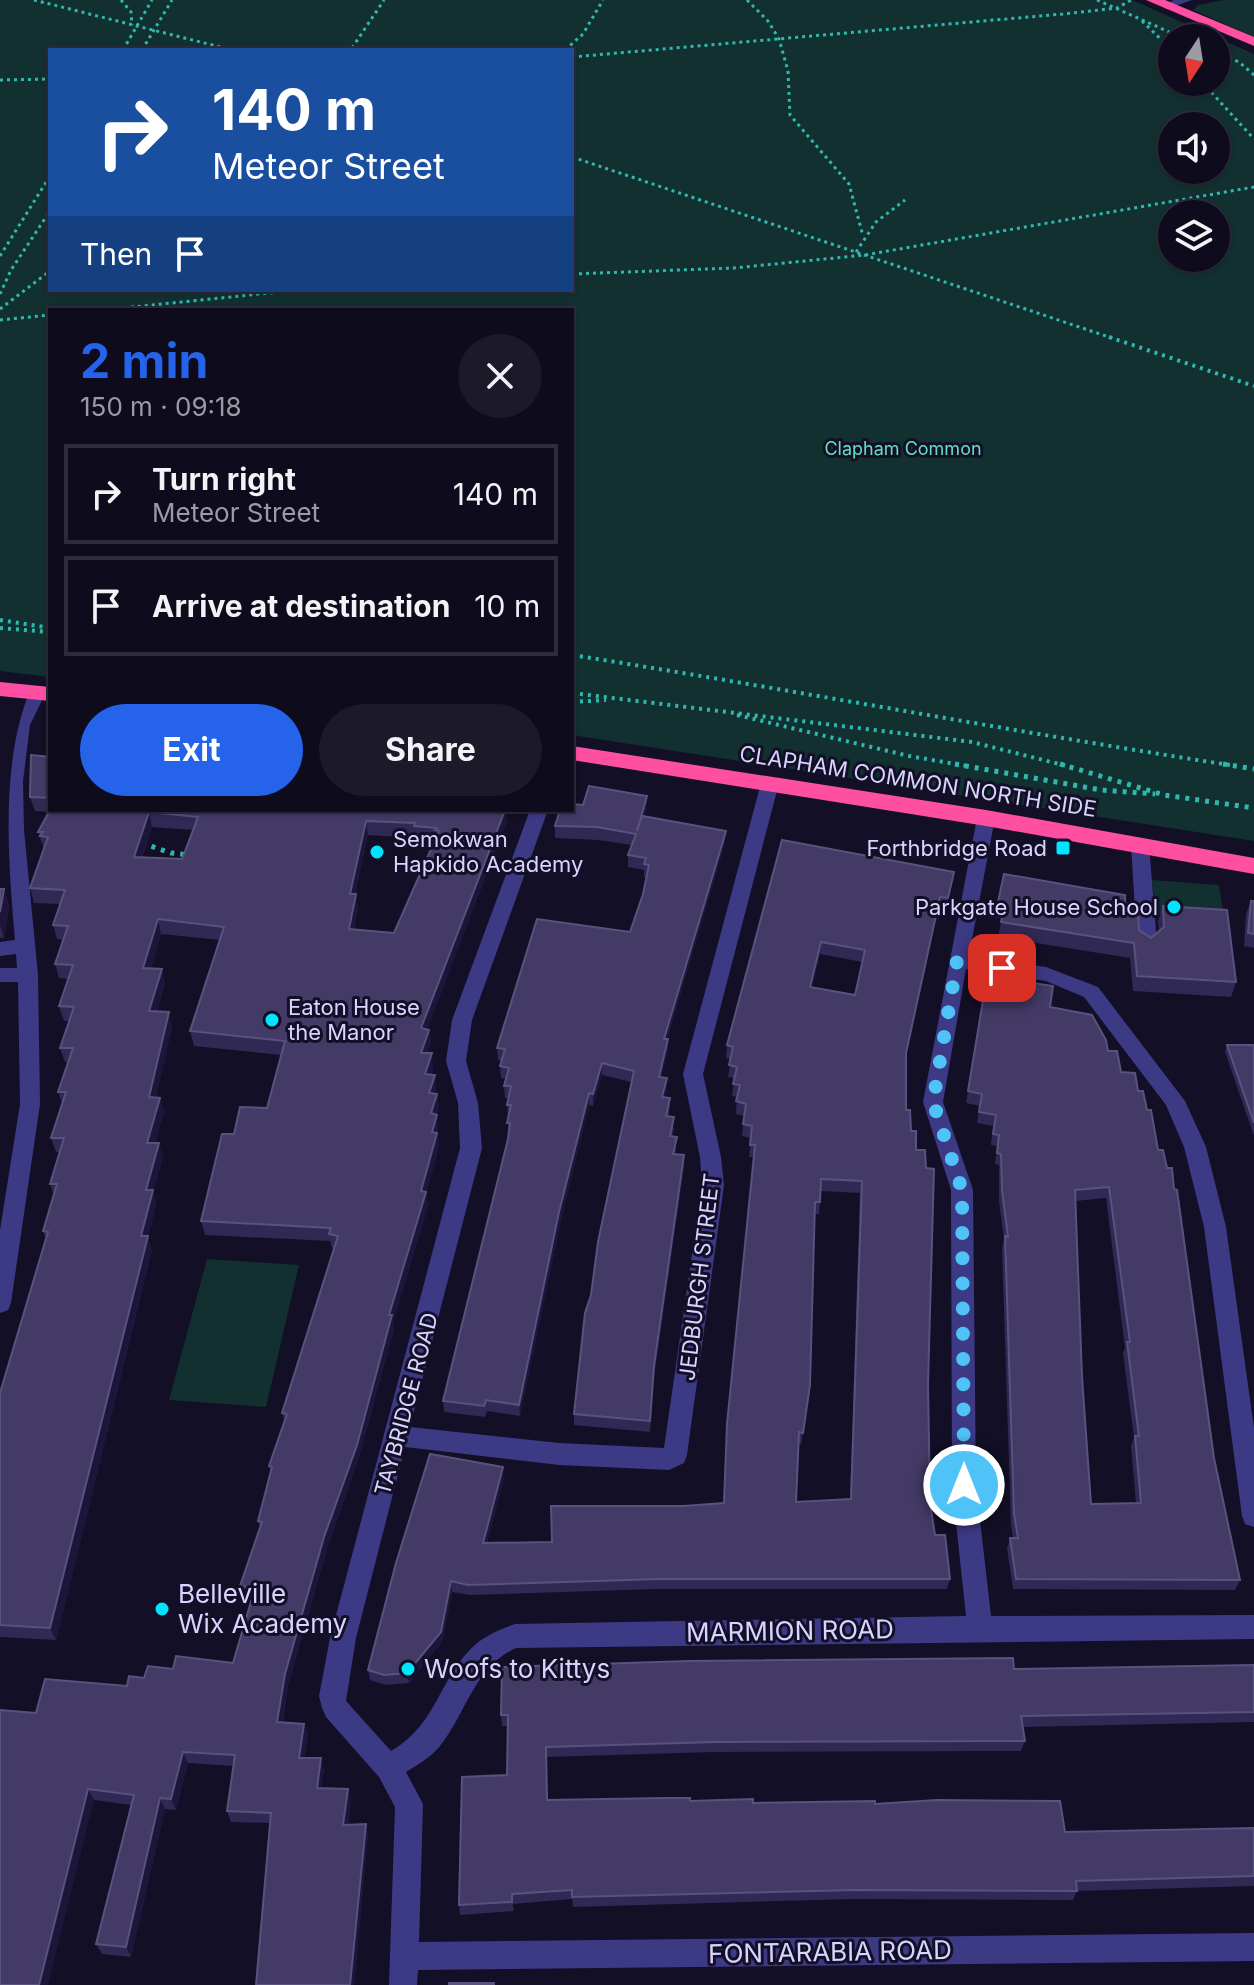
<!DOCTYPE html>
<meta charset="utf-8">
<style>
:root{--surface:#0e0b1c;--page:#1c1929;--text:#f1f3f6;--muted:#9b9ba3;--line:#2e2b3b;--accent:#2563eb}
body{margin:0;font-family:Inter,sans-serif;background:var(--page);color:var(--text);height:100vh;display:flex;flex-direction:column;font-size:30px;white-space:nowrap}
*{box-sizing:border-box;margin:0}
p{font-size:26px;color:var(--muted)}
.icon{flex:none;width:44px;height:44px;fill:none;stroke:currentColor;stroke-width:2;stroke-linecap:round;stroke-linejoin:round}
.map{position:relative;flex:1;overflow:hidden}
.side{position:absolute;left:48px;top:308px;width:526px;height:504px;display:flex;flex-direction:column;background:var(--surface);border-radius:0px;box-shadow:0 2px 6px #0004,0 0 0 2px var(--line)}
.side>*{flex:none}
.top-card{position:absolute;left:48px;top:48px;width:526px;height:244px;border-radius:0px;box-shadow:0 2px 6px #0004,0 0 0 2px var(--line);background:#1a4fa0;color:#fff;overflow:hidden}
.needle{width:52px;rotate:192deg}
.controls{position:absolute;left:1158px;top:24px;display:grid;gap:16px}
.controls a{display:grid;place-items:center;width:72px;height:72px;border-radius:50%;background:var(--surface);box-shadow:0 2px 6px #0004,0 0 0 2px var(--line);font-size:40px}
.pin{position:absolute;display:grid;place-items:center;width:68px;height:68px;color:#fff;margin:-34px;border-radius:16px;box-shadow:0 4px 12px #0006}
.me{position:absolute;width:88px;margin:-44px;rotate:0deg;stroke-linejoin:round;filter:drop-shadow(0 0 6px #0008)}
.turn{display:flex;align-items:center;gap:28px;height:168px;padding:0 32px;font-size:36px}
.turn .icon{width:104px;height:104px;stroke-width:2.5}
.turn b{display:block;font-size:56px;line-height:68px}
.then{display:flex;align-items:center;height:76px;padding:0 32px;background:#0003;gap:16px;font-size:30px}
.round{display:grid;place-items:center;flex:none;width:84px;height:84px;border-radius:42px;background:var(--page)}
.overview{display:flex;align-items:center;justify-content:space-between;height:136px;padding:0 32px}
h1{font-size:48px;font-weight:700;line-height:60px;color:var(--accent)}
.primary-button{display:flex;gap:16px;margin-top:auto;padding:16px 32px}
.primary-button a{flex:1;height:92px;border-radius:48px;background:var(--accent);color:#fff;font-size:32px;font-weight:700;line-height:92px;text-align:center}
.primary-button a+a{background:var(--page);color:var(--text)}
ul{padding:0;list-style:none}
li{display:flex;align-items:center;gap:24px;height:100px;margin:0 16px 12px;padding:0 16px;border:4px solid var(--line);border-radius:0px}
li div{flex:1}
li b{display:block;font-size:30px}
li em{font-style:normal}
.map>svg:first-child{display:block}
</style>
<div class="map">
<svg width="1254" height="1985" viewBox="0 0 1254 1985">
<rect width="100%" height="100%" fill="#130f26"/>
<!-- green -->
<path fill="#12302f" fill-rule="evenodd" d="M0,0h1132l122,54v787l-682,-106v-425h-522v367l-50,-6zM1172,38h44v44h-44zM50,50h522v240h-522zM1172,126h44v44h-44zM1172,214h44v44h-44z
M1224,0h30v37l-61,-27 5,-5z
M1152,880l67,5 5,33 -68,-4z
M207,1259l92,6 -33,142 -97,-7z"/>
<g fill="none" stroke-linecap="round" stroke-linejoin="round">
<!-- path-far2 -->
<path stroke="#2fb8b0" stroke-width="3" stroke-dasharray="3 4" stroke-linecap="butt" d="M34,0l198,50
M121,0l10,12 1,13
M747,0l21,21 11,18 9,32 2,44 59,69 14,52
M1097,0l86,38
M1142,21l30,29
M352,48l32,-48
M123,50l29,-50
M142,50l30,-50
M320,50h45
M565,50l18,-16 20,-34
M1216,52l23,10 15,13
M572,57l491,-43 54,-6 14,-8
M0,80l50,-1
M1202,82l52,57
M572,157l543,182
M856,252l20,-30 29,-22
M0,256l50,-80
M572,274l162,-6 131,-13 389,-68
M0,294l11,-24 39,-59
M0,309l50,-38
M103,310l196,-20
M0,320l50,-5"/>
<!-- path-far1 -->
<path stroke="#2fb8b0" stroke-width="4" stroke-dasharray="3 5" stroke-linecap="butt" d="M1109,337l145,49
M0,620l50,8
M0,628l50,4
M572,655c222,35 442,77 664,111
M572,693l400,49 95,24
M572,702l34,-2
M737,715l172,41 58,10"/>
<!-- path -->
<path stroke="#2fb8b0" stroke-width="5" stroke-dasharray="4 6" stroke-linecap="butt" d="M955,764l146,26 54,4
M1060,764l104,31 90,13
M1223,764l31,5
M142,843l29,10 19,2"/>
<!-- minor -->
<path fill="#3d3a85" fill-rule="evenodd" d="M1174,0h18l-25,9 -6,-3z
M37,686l9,6 -16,33 -7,56 1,49 14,145 2,129 -29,199 -3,7 -8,3v-83l20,-126 -2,-122h-18v-14h17l-1,-14 -16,2v-14l15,-2c-7,-81 -15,-179 16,-252z
M770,777l9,6 -76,291 18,83 3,28 -37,270 -3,8 -15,7 -110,-5 -154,-18 -49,191 -10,63 45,50c49,-29 47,-74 85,-107 11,-9 25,-15 39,-20l451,-8 -14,-131 -1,-295 -28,-88 54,-284 9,-6 9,6 -26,137 77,12 52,20 87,114 21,46 20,80 28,201v99l-9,-3 -3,-8 -38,-289 -20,-80 -18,-42 -82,-108 -38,-16 -80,-12 -23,133 30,88 3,295 15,131 263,-1v24l-738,9c-42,19 -49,64 -76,98 -9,11 -22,19 -34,26l17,32 -4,138 835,-9v28l-836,9 -1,15h-28l6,-178 -16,-30 -53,-60 -4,-9 -3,-12 11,-58 130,-490 -2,-45 -12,-42 6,-41 78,-210h18l-76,210 -6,41 12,42 4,45 -72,279 149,16 105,5 38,-263 -2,-28 -17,-83 78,-291z
M1140,838l9,7 8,98 -10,7 -10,-7 -6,-98z"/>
<!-- highway -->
<path fill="#ff4fa3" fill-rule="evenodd" d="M1146,0h19l89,37v9z
M0,682l50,5v14l-50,-5z
M572,746l414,64 268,48v16l-268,-48 -414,-66z"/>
</g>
<!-- wall -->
<path fill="#312854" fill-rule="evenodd" d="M50,757v53l457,11 -80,208 2,1 2,14 -4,9 6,15 -2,6 5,15 -1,5h2l2,14 -3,7 2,14 -1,4 2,14 -13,46 2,13 -35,116 1,7 -35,128 -32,92 -39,137 -5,36 21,2 4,11 -4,23 20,11 -3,19 30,12 -3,25 20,9 -14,151h-98l14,-162 -39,-1 -4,-11 7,-45 -46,-3 -12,47 -11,-1 -34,148 -29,-3 -6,-10 35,-139 -37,-5 -58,-87 91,-27 17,-8 29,-9 60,-6 19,-64 -9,-1 -3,-12 20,-58 -2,-7 13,-48 -2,-7 16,-44 -3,-9 52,-165h-2l-2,-7 -125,-6 -4,-14 33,-87 33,-26 15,-53 -88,-9 -4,-15 30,-91 -59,-6 -10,34 14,15 -8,28 15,15 -16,71 4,1 4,14 -9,31 8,14 -10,35 3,12 -8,34 4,12 -96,390 -56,-3v-244l46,-153 -3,-9 11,-36 -4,-11 10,-32h-4l-5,-14 11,-35 -4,-11 10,-30h-3l-5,-14 9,-27h-5l-5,-15 9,-27 -9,-1 -4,-14 9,-24 -7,-1 -4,-14 7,-21 -26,-1 -4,-15 14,-39 -6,-17 11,-20 -14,-1 -5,-14zM152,827l41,3 -11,29 -40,-1zM368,835l47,3 1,2 18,2 -40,91 -40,-4 4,-21 -3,-14z
M583,805l64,4 -3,8 81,26 -58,196 1,13 -7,25 6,1v12l-2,7 5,1 -1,18 5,13 -2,7 4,13 -1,5 9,13 -30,211 -4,54 -76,-7v-11l17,-119 40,-213 -29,-7 -9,31 -4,-1 -29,119 -40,192 -33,-5 -2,6 -41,-5 -1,-11 66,-266 -2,-30 1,-7h-3l-1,-12 2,-7 -5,-1 -1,-12 2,-6h-4l-1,-12 133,-116 13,-38 3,-17h-2v-7l-16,-3v-12l4,-10 -34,-5 -43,-2v-12z
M782,840l172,32 -8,38 -8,-1 -32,147v54l22,274 2,119 5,32 15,44 -3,10h-289l-188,6 -18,-3 -10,50 -33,41 -23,2 -16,-5 -2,-10 136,-192 -17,65 65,-1 132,-36 40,-3 30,-346h-5l2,-19 -9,-2 2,-20 -8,-2 1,-17 -5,-1 2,-18 -6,-1 3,-18 -5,-1 1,-13zM820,954l42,8 -7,33 -43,-8zM821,1191l39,2 -10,306 -54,3 2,-59 3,2 9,-60 5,-171h4z
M1004,874l121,29 14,27 12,8 8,-7 -1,-10 5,-15 73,76 -5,15 -98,-6 -3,-33 -132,-21 4,-19h-7z
M0,889h4l5,17 -5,32h-4z
M1251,901h3v47l-10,-2 2,-32z
M988,970l38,12 24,25 58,44 13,21 17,19 102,489 -5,10 -222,-1 -6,-41 3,-10h3l-2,-13 -9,-277 2,-9 -5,-38v-36l-4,-1 2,-18 -6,-1 2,-19 -16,-3 3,-17 -14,-3zM1106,1198l19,150 -2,5 11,85 -3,8 5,57 -45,1 -9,-127 -7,-176z
M1227,1045h27v91l-29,-84z
M1254,1665v57l-231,5 2,14 -4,10 -307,1 -168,5 2,43 327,4 190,28 189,-4v58l-177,5 -4,9 -220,-1 -280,8 -1,-8 -59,5 1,7 -54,4 -1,-10 48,-130 1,-49h-6l-1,-11 513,-46z"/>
<!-- shaded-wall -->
<path fill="#1d163a" d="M647,796v13l-11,35 1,-13z
M505,810h1l1,11 -85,222 -1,-15z
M149,812l3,15 -15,45 -3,-15z
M366,821l2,14 -16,73 -2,-14z
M726,831l-1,12 -62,208 1,-12z
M4,889l5,17 -5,32 -4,-13v-13z
M356,894l2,14 -7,35 -2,-14z
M940,897l-2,12 -34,156 2,-12z
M158,919l3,15 -14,48 -4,-14z
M821,942l-1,12 -11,46 1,-13z
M162,969l3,14 -12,42 -4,-14z
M169,1012l3,14 -19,85 -4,-14z
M429,1030l2,14 -8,23 -2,-14z
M668,1039v13l-9,37v-12z
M432,1053l1,15 -6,20 -2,-14z
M602,1063v12l-9,31v-12z
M435,1075l1,14 -5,18 -2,-14z
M667,1078v12l-5,19v-12z
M589,1093v12l-29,119 -40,192 -1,-11 40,-193z
M437,1094l2,14 -7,19 -1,-14z
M160,1098l4,14 -13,44 -4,-13z
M437,1115l2,32 -13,46 2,13 -35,116 1,7 -35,128 -32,92 -39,137 -7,47 -4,-11 8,-48 104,-359 32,-124 11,-59z
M159,1143l4,14 -10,35 3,12 -8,34 4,12 -96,390 -6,-12 91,-392 5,-46z
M684,1155v12l-30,211 -4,54 4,-66z
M503,1467l1,11 -20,76 -1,-11z
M451,1581l1,11 -10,50 -33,41 -2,-10z
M304,1724l4,11 -6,34 -3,-11z
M183,1752l5,11 -12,47 -5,-11z
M321,1758l3,11 -4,30 -3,-11z
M88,1789l6,11 -46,185h-9z
M348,1789l3,11 -5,36 -3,-11z
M160,1798l5,11 -34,148 -5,-10z
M366,1824l2,10 -14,151h-4z"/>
<!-- building -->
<path fill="#433a66" stroke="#5a527e" stroke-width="2" fill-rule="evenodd" d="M31,755l19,2v41l-20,-1z
M589,786l58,10 -10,35 5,-15 84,15 -62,208h4l-9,38 8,1 -5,19 8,1 -4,18 8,1 -4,19 7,1 -4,17 11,1 -30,211 -4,55 -76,-7 11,-101 6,-18 7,-53 36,-171 -32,-8 -9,31 -4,-1 -30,119 -40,193 -33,-5 -2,6 -41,-5 65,-262 2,-16h-3l4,-18h-4l4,-19h-7l5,-18 -9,-2 5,-17 -8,-1 40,-129 93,13 13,-38 6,-29 -5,-1 2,-6 -18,-3 8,-21 -39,-7 -42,-1 5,-16h12v-6l11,1z
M50,810h455l-84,218 8,2 -8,23h11l-7,21 10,1 -6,18 8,1 -6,19 6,2 -5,17 5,1 -16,58 5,1 -37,123h3l-35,130 -33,92 -39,137 -8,48 27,2 -5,34h22l-4,30 31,1 -5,36 23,-1 -16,161h-94l15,-172 -44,-2 8,-56 -52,-3 -12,47 -11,-1 -34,149 -30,-3 38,-149 -46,-6 -49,196h-39v-275l36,3 9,-34 82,7 2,-10 15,2 4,-12 25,3 3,-13 57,7 22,-75 -15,-2 22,-64 -4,-1 14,-54 -3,-1 18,-52 -5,-1 56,-177 -9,-2 2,-6 -130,-7 21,-87h12l6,-27 27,1 18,-67 -95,-10 34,-104 -66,-8 -15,49 19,1 -13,42 20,1 -20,85 11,1 -13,45h12l-13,47h7l-12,46h7l-98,392 -50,-3v-232l48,-161 -5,-1 14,-47h-7l14,-46h-13l15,-46h-8l15,-44h-13l14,-41 -15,-1 14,-41 -18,-1 13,-38 -15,-1 12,-35 -35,-2 18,-51 -8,-1 3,-4h-5zM149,812l49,5 -16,42 -48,-2zM366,821l49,2 -1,3 23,2 -2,2 4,1 -45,102 -45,-4 7,-35h-6z
M782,840l172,32 -6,26 -8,-1 -34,156v57h4l1,21h5v19h9l1,18 8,1 -6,215 2,119 5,32h10l5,44h-292l-190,6 -17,-4 -10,51 -34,41 -23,2 -16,-5 28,-107 34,-109 73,13 -20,76 69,-1 -1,-36h133l40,-3 3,-79 28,-279h-5l2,-19 -9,-2 3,-20 -10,-3 4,-16 -7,-1 4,-17 -8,-2 4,-18 -6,-2zM821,942l44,8 -10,45 -45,-8zM821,1179l41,2 -11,318 -55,3 3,-70 4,1 7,-48 5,-183h5z
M1004,874l121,21v8l12,1 2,26 12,8 13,-11 -1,-21 64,4 9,72 -99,-6 -3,-33 -133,-21 4,-19 -7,-1z
M0,889h4l-4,23z
M1251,901h3v33l-6,-1z
M988,970l39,6 -1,6 27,4 -3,21 42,8 14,25 2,11h9l4,21 14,1 3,18h5l4,19h4l7,40h5l4,18h5l2,21 3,1 37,268 26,122 -224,-1 -6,-41h8l-4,-24 -9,-278 3,1 -6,-47 -1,-36 -4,-1 2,-18 -6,-1 3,-19 -17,-3 3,-18 -14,-3zM1109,1187l21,155h-3l12,94h-4l6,67 -50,1 -9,-127 -7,-187z
M1227,1045h27v78z
M1013,1658l1,11 240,-4v47l-233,4 4,25 -310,1 -169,5 1,53 119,-2h24v3l63,-2v4l122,-2v3l62,-4 123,1 5,31 189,-4v48l-178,5 1,10 -222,-1 -283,7v-7l-60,4v8l-53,3 3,-128 45,-2 1,-60h-7l1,-48 187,-6z
M449,1983h45v2h-45z"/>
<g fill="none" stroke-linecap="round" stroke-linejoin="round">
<!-- route -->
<path stroke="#4fc3f7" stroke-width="14" stroke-dasharray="0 25.2" d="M964,1485l-2,-295 -29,-88 24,-141 45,7"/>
</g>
<!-- markers -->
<g fill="#00e5ff" stroke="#130f26" stroke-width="3">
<rect x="1055" y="840" width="16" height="16" rx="4"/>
<circle cx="377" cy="852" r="8"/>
<circle cx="1174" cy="907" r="8"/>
<circle cx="272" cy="1020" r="8"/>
<circle cx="162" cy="1609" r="8"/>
<circle cx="408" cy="1669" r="8"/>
</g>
<g text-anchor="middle" stroke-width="6" stroke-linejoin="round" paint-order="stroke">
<!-- far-park labels -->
<g font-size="18" fill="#5fe0c0" stroke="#130f26">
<text x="903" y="455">Clapham Common</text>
</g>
<!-- street labels -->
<g font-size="22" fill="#d9d4ff" stroke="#130f26">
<text transform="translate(918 781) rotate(9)" y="8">CLAPHAM COMMON NORTH SIDE</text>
<text transform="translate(699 1277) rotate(-83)" y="8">JEDBURGH STREET</text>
<text transform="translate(406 1404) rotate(-75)" y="8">TAYBRIDGE ROAD</text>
</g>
<!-- poi labels -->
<g font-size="22" fill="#d9d4ff" stroke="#130f26" text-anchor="start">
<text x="393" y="847">Semokwan<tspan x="393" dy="25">Hapkido Academy</tspan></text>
<text x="1047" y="856" text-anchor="end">Forthbridge Road</text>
<text x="1158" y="915" text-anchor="end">Parkgate House School</text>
<text x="288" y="1015">Eaton House<tspan x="288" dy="25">the Manor</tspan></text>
</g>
<!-- near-poi labels -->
<g font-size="26" fill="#d9d4ff" stroke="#130f26" text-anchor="start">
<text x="178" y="1603">Belleville<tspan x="178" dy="30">Wix Academy</tspan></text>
<text x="424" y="1678">Woofs to Kittys</text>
</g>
<!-- near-street labels -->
<g font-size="26" fill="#d9d4ff" stroke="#130f26">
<text transform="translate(790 1631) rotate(-1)" y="9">MARMION ROAD</text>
<text transform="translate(830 1952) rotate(-1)" y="9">FONTARABIA ROAD</text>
</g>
</g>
</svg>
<div class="controls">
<a><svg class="needle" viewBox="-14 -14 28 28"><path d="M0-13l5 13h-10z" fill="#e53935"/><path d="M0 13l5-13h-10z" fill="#9b9ba3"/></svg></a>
<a><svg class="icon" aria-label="sound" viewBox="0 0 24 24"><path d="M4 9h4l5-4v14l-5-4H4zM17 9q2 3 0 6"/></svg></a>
<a><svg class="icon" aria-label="layers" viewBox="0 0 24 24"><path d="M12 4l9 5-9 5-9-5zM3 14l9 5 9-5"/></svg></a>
</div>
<div class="pin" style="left:1002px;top:968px;background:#d93025"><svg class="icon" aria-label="arrive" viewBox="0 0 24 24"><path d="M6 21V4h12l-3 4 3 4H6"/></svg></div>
<svg class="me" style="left:964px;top:1485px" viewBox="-20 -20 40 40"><circle r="17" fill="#4fc3f7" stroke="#fff" stroke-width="3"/><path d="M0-11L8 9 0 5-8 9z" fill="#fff"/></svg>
<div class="top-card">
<div class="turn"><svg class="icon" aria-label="right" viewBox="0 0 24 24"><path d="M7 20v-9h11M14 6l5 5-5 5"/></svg><div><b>140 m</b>Meteor Street</div></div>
<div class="then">Then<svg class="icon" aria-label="arrive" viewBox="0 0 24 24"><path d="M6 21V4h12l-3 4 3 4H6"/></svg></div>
</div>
<section class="side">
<div class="overview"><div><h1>2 min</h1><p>150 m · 09:18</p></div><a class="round"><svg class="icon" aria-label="close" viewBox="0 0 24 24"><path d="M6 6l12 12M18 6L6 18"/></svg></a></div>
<ul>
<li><svg class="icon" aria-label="right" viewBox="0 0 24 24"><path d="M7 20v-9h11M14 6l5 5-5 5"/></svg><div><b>Turn right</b><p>Meteor Street</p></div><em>140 m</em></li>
<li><svg class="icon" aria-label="arrive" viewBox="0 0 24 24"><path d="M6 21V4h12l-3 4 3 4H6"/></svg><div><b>Arrive at destination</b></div><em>10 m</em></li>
</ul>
<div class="primary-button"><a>Exit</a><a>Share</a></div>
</section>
</div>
